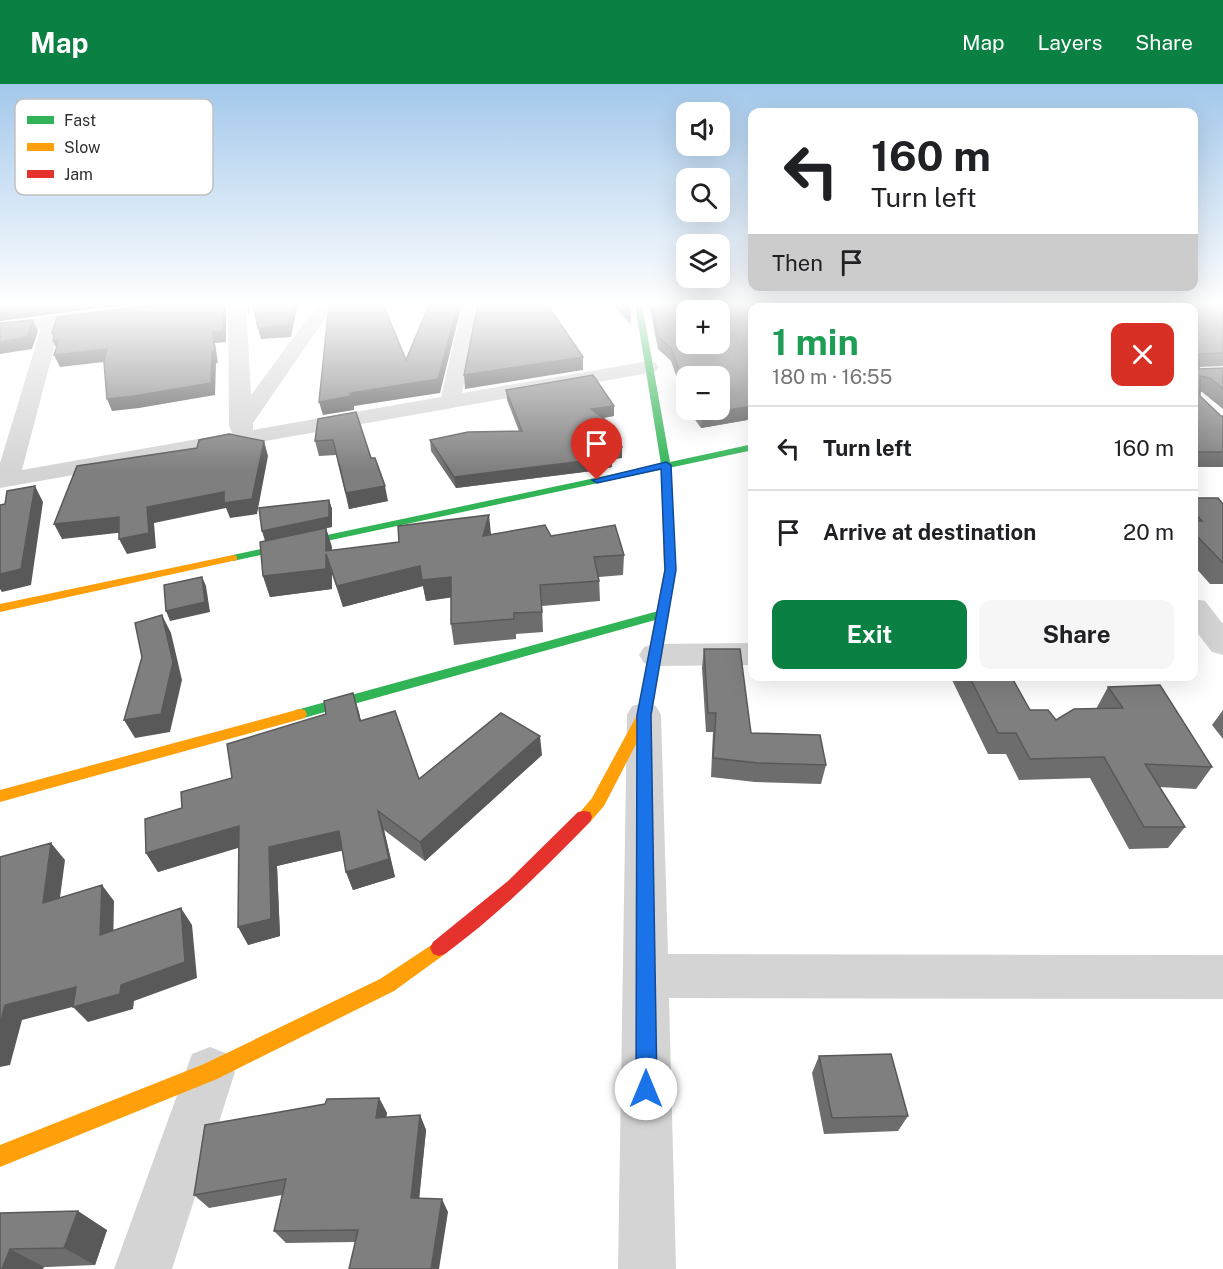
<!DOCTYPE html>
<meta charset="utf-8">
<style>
:root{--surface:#fff;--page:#f6f6f6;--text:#202124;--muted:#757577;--line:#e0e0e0;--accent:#0b8043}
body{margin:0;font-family:"Public Sans",sans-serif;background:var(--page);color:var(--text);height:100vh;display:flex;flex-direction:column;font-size:22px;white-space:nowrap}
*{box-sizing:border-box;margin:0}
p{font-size:20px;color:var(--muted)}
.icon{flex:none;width:33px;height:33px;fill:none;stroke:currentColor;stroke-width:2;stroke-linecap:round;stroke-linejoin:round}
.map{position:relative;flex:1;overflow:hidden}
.details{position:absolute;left:748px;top:219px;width:450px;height:378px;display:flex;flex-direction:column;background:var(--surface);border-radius:12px;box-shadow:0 6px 24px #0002}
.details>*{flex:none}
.hud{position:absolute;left:748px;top:24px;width:450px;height:183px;border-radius:12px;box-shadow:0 6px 24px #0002;background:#fff;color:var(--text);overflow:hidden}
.fabs{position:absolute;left:676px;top:18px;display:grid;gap:12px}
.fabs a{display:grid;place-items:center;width:54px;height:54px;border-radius:12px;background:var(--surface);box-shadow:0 6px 24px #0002;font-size:30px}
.pin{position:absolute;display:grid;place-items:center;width:51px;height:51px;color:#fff;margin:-62px -26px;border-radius:50% 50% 50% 0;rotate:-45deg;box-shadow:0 0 6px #0007}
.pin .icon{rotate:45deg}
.me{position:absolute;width:66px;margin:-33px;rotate:0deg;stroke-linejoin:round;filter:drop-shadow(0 0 4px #0008)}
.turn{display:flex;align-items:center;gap:21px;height:126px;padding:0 24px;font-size:27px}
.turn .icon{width:78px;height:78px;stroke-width:2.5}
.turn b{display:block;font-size:42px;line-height:51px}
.then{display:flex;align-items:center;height:57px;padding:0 24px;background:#0003;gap:12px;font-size:22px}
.round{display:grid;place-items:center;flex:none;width:63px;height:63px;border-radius:12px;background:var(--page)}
.summary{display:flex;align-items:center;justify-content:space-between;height:102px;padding:0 24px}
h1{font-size:36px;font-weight:700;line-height:45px;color:#1e9e55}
.cta{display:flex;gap:12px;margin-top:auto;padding:12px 24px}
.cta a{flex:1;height:69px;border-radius:12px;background:var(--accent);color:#fff;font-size:24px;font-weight:700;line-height:69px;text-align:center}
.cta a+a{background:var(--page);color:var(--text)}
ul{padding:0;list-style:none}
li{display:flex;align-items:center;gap:18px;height:84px;padding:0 24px;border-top:2px solid var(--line)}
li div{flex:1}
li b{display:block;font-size:22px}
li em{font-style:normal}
header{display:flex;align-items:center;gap:36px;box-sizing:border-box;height:84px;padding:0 30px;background:var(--accent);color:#fff}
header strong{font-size:28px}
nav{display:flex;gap:33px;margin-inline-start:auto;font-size:21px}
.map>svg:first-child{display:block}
</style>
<header>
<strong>Map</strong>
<nav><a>Map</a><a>Layers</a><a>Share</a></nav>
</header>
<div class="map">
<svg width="1223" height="1185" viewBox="0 0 1223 1185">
<rect width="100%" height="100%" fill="#fff"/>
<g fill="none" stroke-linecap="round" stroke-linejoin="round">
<!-- street -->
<path fill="#d4d4d4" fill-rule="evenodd" d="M228,220h18l5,91 67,-91h17l-82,119v7l188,-33 22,-93h17l-18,89 187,-32 7,2 3,4 -3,4 -7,2 -649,115v-25l41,-135 -41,5v-10l99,-13 6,1 3,4 -3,4 -6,1 -39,5 -38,145 210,-37 -3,-8z
M953,220h17l1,4h-17z
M1194,515l11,2 18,23v31l-11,-3 -18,-23z
M753,559v22l-98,1 -11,-3 -5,-8 5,-8 11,-3z
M644,619l12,3 5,9 7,239 555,1v44l-554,-1 7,271h-58l9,-554 5,-9z
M210,963l18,7 7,18 -63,197h-58l78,-215z"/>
<!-- fast -->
<path fill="#30b455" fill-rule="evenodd" d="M635,220h7l28,158 83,-18v6l-520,111 -6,-3 6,-3 428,-91z
M662,526l4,1 2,3 -2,3 -366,102 -5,-1 -2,-4 2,-4 5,-1z"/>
<!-- slow -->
<path fill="#ff9f0a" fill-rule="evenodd" d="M666,378l5,3 5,106 -25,144 -47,91 -14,16 -6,1 -6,-1 -2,-5 16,-19 45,-83 27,-144 -3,-106z
M233,471l4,1v4l-237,52v-8z
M300,625l5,1 2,4 -2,4 -305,84v-12z
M439,856l6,2 3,6 -3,6 -51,37 -177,88 -217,88v-22l204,-81 176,-85z"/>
<!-- jam -->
<path fill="#e5322d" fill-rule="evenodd" d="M584,727l6,1 2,5 -2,5c-46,47 -92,93 -145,132l-6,2 -6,-2 -3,-6 3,-6 75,-61 70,-69z"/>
</g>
<!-- wall -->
<path fill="#6d6d6d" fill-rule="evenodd" d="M610,220h20l1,20z
M649,220h154l5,4h-55v111l-52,9 -13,-18h32v-34h-33v31l-16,-46 -13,-12zM687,226h33v34h-33z
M852,220h81l3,4h-84z
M972,220h251v62l-24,1v2l24,-1v41l-21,-17h-2v4l21,20h2v51h-29v-159h-221z
M506,306l108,16v10l-12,2 20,40 -10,1v8l-12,3 -144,18 -25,-37 -1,-11 89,-9 -12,-31z
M318,335l53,39 17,43 -39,8 -13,-54 -17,1 -4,-15z
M1194,414l29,6v80h-13l-16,-18z
M329,416l3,9v18l-6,1 6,22 159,-15 60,1 73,19 -1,20 -24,2 1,24 -58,5 1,26 -27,2v5l-62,6 -3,-21v-27l-25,4 -3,-15 -80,21 -11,-33v15l-62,8 -7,-21 2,-36z
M704,565l47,84 75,32 -5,19 -66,-2 -44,-5 2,-45h-7l-4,-64z
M953,592h58l19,34 26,10 40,-11 12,-22 104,80 -16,22 -37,-2 26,40 -17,21 -39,1 -39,-71 -71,2 -13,-26h-18l-36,-74z
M353,609l8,28 58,58 123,-24 -117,106 -41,-31 11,47 -42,13 -7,-18 -4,-22 -65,16 3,70 -32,9 -10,-98 -80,25 -12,-19 36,-45 50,-30 94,-64z
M1223,626v29l-11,-14z
M819,972l89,60 -10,15 -74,3 -12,-61z
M379,1014l8,15 -1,4 34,-2 6,15 -7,68 29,14 -93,30 -69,1 -12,-12 8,-36 -73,13 -15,-13z
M0,1129l107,17 -12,35 -95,4z"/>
<!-- shaded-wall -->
<path fill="#595959" d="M39,220h90l-129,17v-12z
M223,220h3v38l-11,1 3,20h-2l-1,32 -76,13 -27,3 -5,-12 105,-67z
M251,220l-2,11 -3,-10z
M293,220h5l-7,33 -30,2 -3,-11z
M458,220h4l-22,89 -86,13v4l-31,5 -4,-13 31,-9 88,-14z
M33,236l5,11 -6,18 -32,5v-12z
M52,249h2l5,7 -1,12 -5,-11h3z
M107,265l5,12 -52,6 -6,-12z
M583,273v13l-118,19 -1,-14z
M614,322v10l-23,4v-11z
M753,322v13l-52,9 2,-14z
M264,357l4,15 -11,58 -27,4 -4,-10 -72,15 2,25 -29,6 -8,-15 28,-32z
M622,363v11l-10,1v8l-12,3 -144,18 -2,-11z
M35,402l8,16 -12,83 -29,7 -2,-3v-15z
M385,402l3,15 -39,8 -3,-16z
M329,416l3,9v18l-6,1 6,19v23l-6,-19 -61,-10 -3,-10z
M489,431l2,19 -8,2z
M119,433l7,15 -64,7 -8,-15z
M326,470l6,20v15l-62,8 -7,-21z
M420,482l31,11 4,20 -29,4 -3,-15 -80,21 -6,-21z
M202,493l4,9 4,26 -40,9 -4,-10z
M162,531l9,18 11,47 -12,52 -35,6 -11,-18z
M353,609l6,19 6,28 -5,-19z
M540,652l2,19 -117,106 -5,-19z
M378,727l6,19 11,47 -42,13 -7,-18z
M239,742l9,19 -90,27 -12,-19z
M339,747l6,19 -68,16 3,70 -32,9 -10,-18 31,-80z
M51,759l14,17 -8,60 -14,-17z
M102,801l12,16 -1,50 -13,-16z
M181,824l11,17 5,53 -63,23 -1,8 -45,13 -15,-15 11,-3 -62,16 -12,45 -10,2v-43l5,-19 71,-18 45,-2z
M379,1014l8,15 -3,20 -8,-15z
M420,1031l6,15 -8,81 -7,-13z
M442,1115l6,13 -9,57h-8z
M78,1127l29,19 -12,35 -31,-17z
M10,1165l34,18 -1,2h-41z"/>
<!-- building -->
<path fill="#7f7f7f" stroke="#595959" stroke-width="1.5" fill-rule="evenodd" d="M0,220h39l-39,5z
M160,220h63v27l-11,1 3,19 -3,1 -1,31 -77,13 -27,3 -3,-37 3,-13 -53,6 5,-15 -6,1 1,-8h-2l5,-16z
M253,220h40l-5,21 -30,3z
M329,220h54l23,56 23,-55 29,-1 -20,75 -88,14 1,3 -32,6z
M478,220h69l36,53 -119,18z
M622,220h8l1,8z
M652,220h151l5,4h-55v98l-50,8 -4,-4h21v-34h-33v16l-16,-44 -13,-11zM687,226h33v34h-33z
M857,220h76l3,4h-77z
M985,220h238v49l-24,1v15l24,-1v21l-13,-11 -10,-2v20l21,20h2v36h-29v-144h-206z
M33,236l-6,17 -27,5v-19z
M593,291l21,31 -23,3 16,12 15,26 -15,2 5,7 -12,3 -146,18 -24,-37 38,-8 54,-1 -16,-41z
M356,328l15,46h4l10,28 -39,7 -13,-53 -18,1 3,-22z
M229,350l35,7 -12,58 -28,4v-11l-77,15 2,26 -30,6v-22l-65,7 23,-58 120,-18 2,-8z
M35,402l-14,83 -21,5v-69l5,-1 2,-13z
M1194,414h24l5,6v59l-29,-30v-12h8l-8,-9z
M329,416v17l-67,14 -3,-23z
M489,431l-6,21 62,-11 6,11 64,-11 9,30 -30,2 5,24 -59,4 2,27 -28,1v6l-63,5v-47l-29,3 -2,-14 -83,20 -11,-32v15l-63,7 -3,-34 66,-14v23l73,-9 -1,-16z
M202,493l3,25 -39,9 -2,-26z
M162,531l11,47 -12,52 -37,6 18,-63 -7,-34z
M704,565h36l11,84 69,2 6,30 -68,-2 -45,-5 3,-45h-8z
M969,592h42l19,34h18l8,10 18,-11 49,-1 -15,-21 52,-2 52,82 -67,-3 40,63h-41l-40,-70 -74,2 -14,-26h-18z
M353,609l7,28 35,-10 24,68 82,-66 39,23 -120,106 -42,-31 11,48 -43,13 -7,-41 -70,16 2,72 -33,8 1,-101 -93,27 -1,-34 37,-11 -1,-16 51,-14 -5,-34 99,-30 -2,-13z
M51,759l-8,60 59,-18 -2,50 81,-27 4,54 -64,23 -1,9 -47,13 3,-20 -71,18 -5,19v-167z
M891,970l17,62 -76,2 -13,-62z
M379,1014l-3,20 44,-3 -9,83 31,1 -11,70h-82l9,-39 -84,1 12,-52 -92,16 11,-70 120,-21 2,-5z
M78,1127l-14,37 -54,1 -8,20h-2v-56z"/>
<!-- sky -->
<linearGradient id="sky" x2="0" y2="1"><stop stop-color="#a3c8eb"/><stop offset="0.57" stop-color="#fff"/><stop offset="1" stop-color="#fff" stop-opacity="0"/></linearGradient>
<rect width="1223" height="386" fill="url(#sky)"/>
<!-- route -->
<path fill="#1a73e8" stroke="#114b97" stroke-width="1.5" d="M666,378l5,3 5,105 -25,145 6,374 -3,7 -8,3 -7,-3 -3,-7 1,-374 28,-145 -4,-101 -64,14 -5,-3z"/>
<!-- legend -->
<rect x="15" y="15" width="198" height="96" rx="9" fill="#fff" stroke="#c1c1c1" stroke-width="1.5"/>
<rect x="27" y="32" width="27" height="8" fill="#30b455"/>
<rect x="27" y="59" width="27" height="8" fill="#ff9f0a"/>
<rect x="27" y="86" width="27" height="8" fill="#e5322d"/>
<g font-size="16" fill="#303030">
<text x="64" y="42">Fast</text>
<text x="64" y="69">Slow</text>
<text x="64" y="96">Jam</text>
</g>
</svg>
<div class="fabs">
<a><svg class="icon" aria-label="sound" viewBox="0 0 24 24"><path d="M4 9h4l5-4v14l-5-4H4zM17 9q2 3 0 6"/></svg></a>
<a><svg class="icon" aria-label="search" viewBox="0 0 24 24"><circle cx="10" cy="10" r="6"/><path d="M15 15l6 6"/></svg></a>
<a><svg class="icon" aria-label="layers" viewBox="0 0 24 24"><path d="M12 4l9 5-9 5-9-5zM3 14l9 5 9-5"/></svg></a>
<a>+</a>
<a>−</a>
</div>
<div class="pin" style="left:597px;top:396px;background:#d93025"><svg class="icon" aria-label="arrive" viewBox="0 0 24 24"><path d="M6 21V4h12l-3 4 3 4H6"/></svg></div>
<svg class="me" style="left:646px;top:1005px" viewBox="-20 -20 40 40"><circle r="19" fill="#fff"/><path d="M0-13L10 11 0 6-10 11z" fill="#1a73e8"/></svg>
<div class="hud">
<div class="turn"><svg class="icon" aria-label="left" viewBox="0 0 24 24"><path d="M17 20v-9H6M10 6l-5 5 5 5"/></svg><div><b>160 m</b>Turn left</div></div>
<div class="then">Then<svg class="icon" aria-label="arrive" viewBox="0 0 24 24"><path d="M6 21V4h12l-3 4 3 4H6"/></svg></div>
</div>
<section class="details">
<div class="summary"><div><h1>1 min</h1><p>180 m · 16:55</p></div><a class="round" style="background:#d93025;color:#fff"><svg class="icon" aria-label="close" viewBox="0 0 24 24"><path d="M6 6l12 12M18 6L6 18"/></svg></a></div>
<ul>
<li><svg class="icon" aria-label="left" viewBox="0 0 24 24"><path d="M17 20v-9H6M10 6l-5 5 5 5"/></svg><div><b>Turn left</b></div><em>160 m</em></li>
<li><svg class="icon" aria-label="arrive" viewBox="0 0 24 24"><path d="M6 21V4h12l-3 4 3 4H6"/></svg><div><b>Arrive at destination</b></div><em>20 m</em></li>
</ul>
<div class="cta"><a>Exit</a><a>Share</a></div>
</section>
</div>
